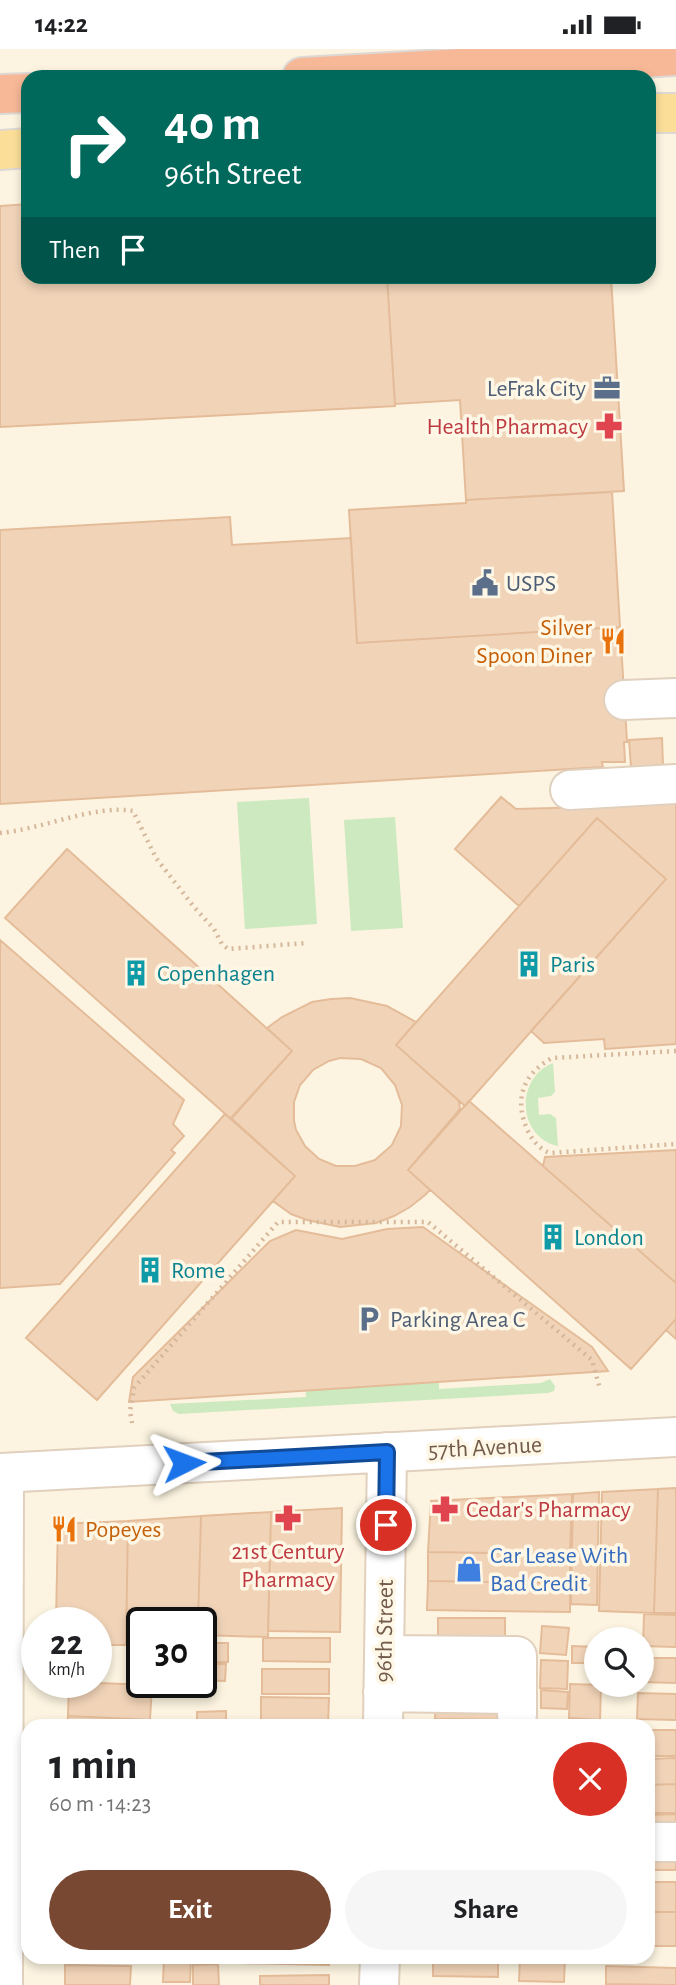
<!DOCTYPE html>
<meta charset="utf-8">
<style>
:root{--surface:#fff;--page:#f6f6f6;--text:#202124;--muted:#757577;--accent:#794833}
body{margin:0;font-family:"Alegreya Sans",sans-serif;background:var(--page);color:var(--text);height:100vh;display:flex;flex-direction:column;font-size:26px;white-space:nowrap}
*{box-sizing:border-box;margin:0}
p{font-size:23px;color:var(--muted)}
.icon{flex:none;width:38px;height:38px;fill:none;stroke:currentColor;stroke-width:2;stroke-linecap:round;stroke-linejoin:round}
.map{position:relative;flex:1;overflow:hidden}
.details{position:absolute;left:21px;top:1670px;width:634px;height:245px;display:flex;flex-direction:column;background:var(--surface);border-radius:21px;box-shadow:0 4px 10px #0003}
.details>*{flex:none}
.guide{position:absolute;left:21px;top:21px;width:635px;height:214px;border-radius:21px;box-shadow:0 4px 10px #0003;background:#00695c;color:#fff;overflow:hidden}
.fabs{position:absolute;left:584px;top:1578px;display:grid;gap:14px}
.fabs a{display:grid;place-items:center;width:70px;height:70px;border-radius:50%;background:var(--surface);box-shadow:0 4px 10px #0003;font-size:35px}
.speed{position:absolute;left:21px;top:1558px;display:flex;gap:14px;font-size:35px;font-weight:700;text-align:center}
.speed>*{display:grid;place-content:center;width:91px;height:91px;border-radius:50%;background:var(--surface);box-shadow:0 4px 10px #0003;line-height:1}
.speed small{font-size:18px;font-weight:400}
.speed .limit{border:4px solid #111;border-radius:10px;background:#fff;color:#111}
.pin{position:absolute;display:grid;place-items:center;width:60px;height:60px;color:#fff;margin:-30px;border:4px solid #fff;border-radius:50%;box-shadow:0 2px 7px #0007}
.me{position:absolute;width:77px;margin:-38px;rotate:87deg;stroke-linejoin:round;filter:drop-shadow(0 0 5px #0008)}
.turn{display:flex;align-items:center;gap:24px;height:147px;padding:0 28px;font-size:32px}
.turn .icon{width:91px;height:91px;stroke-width:2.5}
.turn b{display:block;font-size:49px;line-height:60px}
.then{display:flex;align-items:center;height:66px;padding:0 28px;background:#0003;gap:14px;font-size:26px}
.round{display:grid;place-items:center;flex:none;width:74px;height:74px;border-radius:37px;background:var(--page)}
.overview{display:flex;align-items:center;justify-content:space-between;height:119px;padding:0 28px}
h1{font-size:42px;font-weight:700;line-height:52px}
.button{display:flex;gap:14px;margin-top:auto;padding:14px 28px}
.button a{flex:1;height:80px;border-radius:42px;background:var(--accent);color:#fff;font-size:28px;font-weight:700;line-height:80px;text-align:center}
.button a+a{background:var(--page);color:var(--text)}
.status{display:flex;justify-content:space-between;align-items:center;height:49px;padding:0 35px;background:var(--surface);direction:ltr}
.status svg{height:19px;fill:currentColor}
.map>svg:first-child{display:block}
</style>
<div class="status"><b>14:22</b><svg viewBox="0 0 49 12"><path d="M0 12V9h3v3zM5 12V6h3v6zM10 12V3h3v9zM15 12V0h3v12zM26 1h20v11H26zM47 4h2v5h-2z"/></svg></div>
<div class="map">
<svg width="676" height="1936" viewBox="0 0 676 1936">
<rect width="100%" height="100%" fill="#fcf4e0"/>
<!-- green -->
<path fill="#cde9bf" d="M309,749l8,126 -72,5 -8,-127z
M395,768l8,111 -52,3 -7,-111z
M553,1014l2,29 -4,4 -13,2 1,17 11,-1 6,4 2,28c-41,-9 -43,-68 -5,-83z
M439,1324v16l102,-6 9,-4 5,7 -1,5 -6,2 -369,21 -6,-3 -3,-7 136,-7 -1,-16z"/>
<!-- building -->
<path fill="#f1d4b8" stroke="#e4bc99" stroke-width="2" fill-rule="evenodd" d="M28,155v73h359l8,129 -395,21v-221z
M387,228h224l13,214 -158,9 -6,-100 -65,4z
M612,443l8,135 -263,16 -8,-133 117,-7v-3z
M230,468l2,28 119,-7 6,105 263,-16 7,115h-3l1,20h-23l1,5 -603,37v-274z
M662,689l1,28 -32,1 -2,-27z
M676,740v255l-71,5 -1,-10 -60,4 -13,-12 135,-152 -69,-61 -78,88 -64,-57 46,-52 15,12 76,-2z
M597,769l69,61 -201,227 -69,-61z
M67,800l225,202 -61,68 -226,-201z
M0,891l184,160 -11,24 11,12 -13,14 4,3 -115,131 -60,4z
M350,949l37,8 29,16 -20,23 63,56 1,8 -52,61 22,20 -5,5 -15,12 -16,9 -18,7 -36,4 -33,-7 -16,-6 -18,-13 22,-25 -64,-58 61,-67 -25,-23 15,-11 30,-15 19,-3zM340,1009l21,1 20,9 14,17 7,20 -1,21 -9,19 -17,15 -20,6h-19l-17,-7 -14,-13 -9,-16 -2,-9v-19l6,-17 13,-15 16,-9z
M469,1052l207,182v36l-45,50 -223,-199z
M225,1065l70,62 -198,224 -71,-62z
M676,1101v133l-133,-117 2,-9z
M423,1178l169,120 16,24 -479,31 4,-25 137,-136 26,-11 46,9 45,-10z
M676,1270v20l-10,-9z
M676,1439v125h-22l4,-124z
M658,1440l-4,124 -55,-2 3,-119z
M599,1443l-2,113 -26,-1 2,-110z
M572,1445l-2,60 -142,-2 3,-51z
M342,1459l-2,124 -72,-1 3,-119z
M271,1463l-3,125 -67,-2v-13h-3l3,-106z
M201,1467l-3,106h-56v20h-16l2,-121z
M128,1472l-2,124h-30v-23h-40l2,-98z
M428,1503l142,2v29l-142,-2z
M428,1532l142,2v29l-143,-2z
M644,1565l32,1v32l-33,-1z
M438,1569h67v29h-67z
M542,1577l27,2 -3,27 -26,-2z
M263,1589h67v24l-67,-1z
M201,1594h27v19h-27z
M572,1597l25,1v16h-25z
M642,1609h34v25l-34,-1z
M541,1611l27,1 -1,28 -27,-1z
M201,1615h25l-1,17 -24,-1z
M262,1620h67v25h-67z
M69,1633l83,3 -2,35 -82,-4z
M570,1635l31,1 -1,35 -31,-2z
M541,1641l27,2 -1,17 -26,-1z
M638,1644l38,1v26l-39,-1z
M436,1646l68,2v23l-69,-1z
M261,1648l68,1 -1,26 -67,-1z
M226,1662v14h-29v-13z
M68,1667l82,4v5h-83z
M568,1672h30v4h-30z
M648,1681h28v26h-28z
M676,1709v26l-28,1v-26z
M676,1735v29h-28v-28z
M676,1765v23l-28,1v-23z
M648,1797h28v24h-28z
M648,1833h28v30h-28z
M648,1863h28v34h-28z
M239,1908h90v8l-90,-2z
M433,1908h65v20l-65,-1z
M520,1908h45l-1,25 -45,-1z
M164,1909l27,1 -1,23h-27z
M218,1915l1,21h-26v-20z
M65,1916l66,1 -1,19h-65z
M606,1917l70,2v17l-70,-1z
M329,1926v10h-69v-9z"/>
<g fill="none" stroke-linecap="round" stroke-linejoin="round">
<!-- minor casing -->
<g stroke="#e0d0bd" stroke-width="42">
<path id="minor" d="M624,651l52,-2
M570,741l106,-6
M0,1424l676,-36
M384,1606l133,1v58
M383,1643l134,2
M383,1676l4,-273
M648,1793h28
M3,1936l1,-512
M379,1936l1,-28"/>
</g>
<!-- major casing -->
<g stroke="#ddd8d3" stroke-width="42">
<path id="major" d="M649,64h27
M0,101l28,-2"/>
</g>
<!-- highway casing -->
<g stroke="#ddd8d3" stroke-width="42">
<path id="highway" d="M302,28l374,-21
M0,45l28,-1"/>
</g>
<!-- path -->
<path stroke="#d5b79c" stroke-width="4.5" stroke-dasharray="2 5" stroke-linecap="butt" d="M0,784c39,-3 96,-29 133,-22l23,47 38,49 20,22 8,15 6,5 79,-6
M676,1002l-124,7c-29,16 -38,41 -25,71 5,11 12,20 23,24l126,-9
M132,1374l-2,-12 4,-23 144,-166h150l164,138 8,29"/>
<!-- minor -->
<use href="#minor" stroke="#fff" stroke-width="38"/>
<!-- major -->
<use href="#major" stroke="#fbdf99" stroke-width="38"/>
<!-- highway -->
<use href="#highway" stroke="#f6b897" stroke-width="38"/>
</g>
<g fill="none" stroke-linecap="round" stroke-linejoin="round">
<!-- route casing -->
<g stroke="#114b97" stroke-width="18">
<path id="route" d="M184,1414l203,-11 -1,73"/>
</g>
<!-- route -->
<use href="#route" stroke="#1a73e8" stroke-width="12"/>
</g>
<!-- icons -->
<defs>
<g id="office-bare" transform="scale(2.1)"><path d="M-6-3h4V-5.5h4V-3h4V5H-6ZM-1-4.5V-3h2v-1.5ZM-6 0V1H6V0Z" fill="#5c6f8a" stroke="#fff7e6" stroke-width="2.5" paint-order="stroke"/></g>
<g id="pharmacy-bare" transform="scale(2.1)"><path d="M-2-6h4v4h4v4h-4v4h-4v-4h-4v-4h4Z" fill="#e0444e" stroke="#fff7e6" stroke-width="2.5" paint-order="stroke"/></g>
<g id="civic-bare" transform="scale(2.1)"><path d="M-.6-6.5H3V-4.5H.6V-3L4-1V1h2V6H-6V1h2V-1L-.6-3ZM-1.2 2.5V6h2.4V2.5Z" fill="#5c6f8a" stroke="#fff7e6" stroke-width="2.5" paint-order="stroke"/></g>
<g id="restaurant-bare" transform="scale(2.1)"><path d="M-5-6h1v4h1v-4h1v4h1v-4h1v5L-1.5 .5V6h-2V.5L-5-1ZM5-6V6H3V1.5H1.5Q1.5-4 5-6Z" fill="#e8710a" stroke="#fff7e6" stroke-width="2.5" paint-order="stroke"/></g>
<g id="building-bare" transform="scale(2.1)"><path d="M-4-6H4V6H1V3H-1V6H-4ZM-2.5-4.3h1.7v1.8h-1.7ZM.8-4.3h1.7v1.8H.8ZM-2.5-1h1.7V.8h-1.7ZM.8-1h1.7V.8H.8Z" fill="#0f9aa8" stroke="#fff7e6" stroke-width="2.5" paint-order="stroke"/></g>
<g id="parking-bare" transform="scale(2.1)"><path d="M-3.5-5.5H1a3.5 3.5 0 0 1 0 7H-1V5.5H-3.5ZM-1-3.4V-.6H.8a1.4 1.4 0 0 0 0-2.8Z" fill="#5c6f8a" stroke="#fff7e6" stroke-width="2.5" paint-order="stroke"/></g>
<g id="shop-bare" transform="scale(2.1)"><path d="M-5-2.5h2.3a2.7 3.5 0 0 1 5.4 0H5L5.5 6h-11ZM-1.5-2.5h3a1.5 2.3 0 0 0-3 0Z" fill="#3f7fe0" stroke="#fff7e6" stroke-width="2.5" paint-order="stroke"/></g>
</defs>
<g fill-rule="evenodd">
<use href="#office-bare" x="607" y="339"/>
<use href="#pharmacy-bare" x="609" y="377"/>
<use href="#civic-bare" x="485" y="534"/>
<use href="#restaurant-bare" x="613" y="592"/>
<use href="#building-bare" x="529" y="915"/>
<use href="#building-bare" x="136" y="924"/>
<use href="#building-bare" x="553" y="1188"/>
<use href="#building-bare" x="150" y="1221"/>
<use href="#parking-bare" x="369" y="1270"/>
<use href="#pharmacy-bare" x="445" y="1460"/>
<use href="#pharmacy-bare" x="288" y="1469"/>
<use href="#restaurant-bare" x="64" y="1480"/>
<use href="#shop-bare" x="469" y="1520"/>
</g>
<g text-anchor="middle" stroke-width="7" stroke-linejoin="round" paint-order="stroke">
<!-- service labels -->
<g font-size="24" fill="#4e5e75" stroke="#fff7e6" text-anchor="start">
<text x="586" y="347" text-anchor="end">LeFrak City</text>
<text x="506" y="542">USPS</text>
<text x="390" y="1278">Parking Area C</text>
</g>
<!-- health labels -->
<g font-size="24" fill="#be3a42" stroke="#fff7e6" text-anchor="end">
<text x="588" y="385">Health Pharmacy</text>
<text x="466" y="1468" text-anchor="start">Cedar's Pharmacy</text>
<text x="288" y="1510" text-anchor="middle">21st Century<tspan x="288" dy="28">Pharmacy</tspan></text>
</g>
<!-- food labels -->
<g font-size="24" fill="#c56008" stroke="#fff7e6" text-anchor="end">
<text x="592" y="586">Silver<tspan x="592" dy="28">Spoon Diner</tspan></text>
<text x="85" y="1488" text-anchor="start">Popeyes</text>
</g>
<!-- culture labels -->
<g font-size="24" fill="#0d838f" stroke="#fff7e6" text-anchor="start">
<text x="550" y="923">Paris</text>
<text x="157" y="932">Copenhagen</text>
<text x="574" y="1196">London</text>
<text x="171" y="1229">Rome</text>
</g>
<!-- street labels -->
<g font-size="24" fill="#725b48" stroke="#fff7e6">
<text transform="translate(485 1398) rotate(-3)" y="8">57th Avenue</text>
<text transform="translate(384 1582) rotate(-89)" y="8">96th Street</text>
</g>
<!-- shop labels -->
<g font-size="24" fill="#366cbe" stroke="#fff7e6" text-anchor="start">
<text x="490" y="1514">Car Lease With<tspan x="490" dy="28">Bad Credit</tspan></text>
</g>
</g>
</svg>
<div class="fabs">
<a><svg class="icon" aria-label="search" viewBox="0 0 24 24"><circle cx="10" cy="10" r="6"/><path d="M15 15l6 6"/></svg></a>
</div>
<div class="speed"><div>22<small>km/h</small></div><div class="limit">30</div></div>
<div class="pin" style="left:386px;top:1476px;background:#d93025"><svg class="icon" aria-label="arrive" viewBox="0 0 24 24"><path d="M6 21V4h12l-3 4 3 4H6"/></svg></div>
<svg class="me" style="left:184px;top:1414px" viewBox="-20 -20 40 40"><path d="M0-17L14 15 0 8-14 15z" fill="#1a73e8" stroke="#fff" stroke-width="4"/></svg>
<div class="guide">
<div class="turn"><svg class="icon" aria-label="right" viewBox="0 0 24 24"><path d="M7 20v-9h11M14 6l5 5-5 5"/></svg><div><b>40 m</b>96th Street</div></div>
<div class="then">Then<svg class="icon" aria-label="arrive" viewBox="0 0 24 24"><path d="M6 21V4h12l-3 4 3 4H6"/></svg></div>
</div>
<section class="details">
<div class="overview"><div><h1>1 min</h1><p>60 m · 14:23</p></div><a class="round" style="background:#d93025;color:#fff"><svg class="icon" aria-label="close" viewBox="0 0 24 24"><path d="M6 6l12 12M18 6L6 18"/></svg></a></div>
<div class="button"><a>Exit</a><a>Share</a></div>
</section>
</div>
